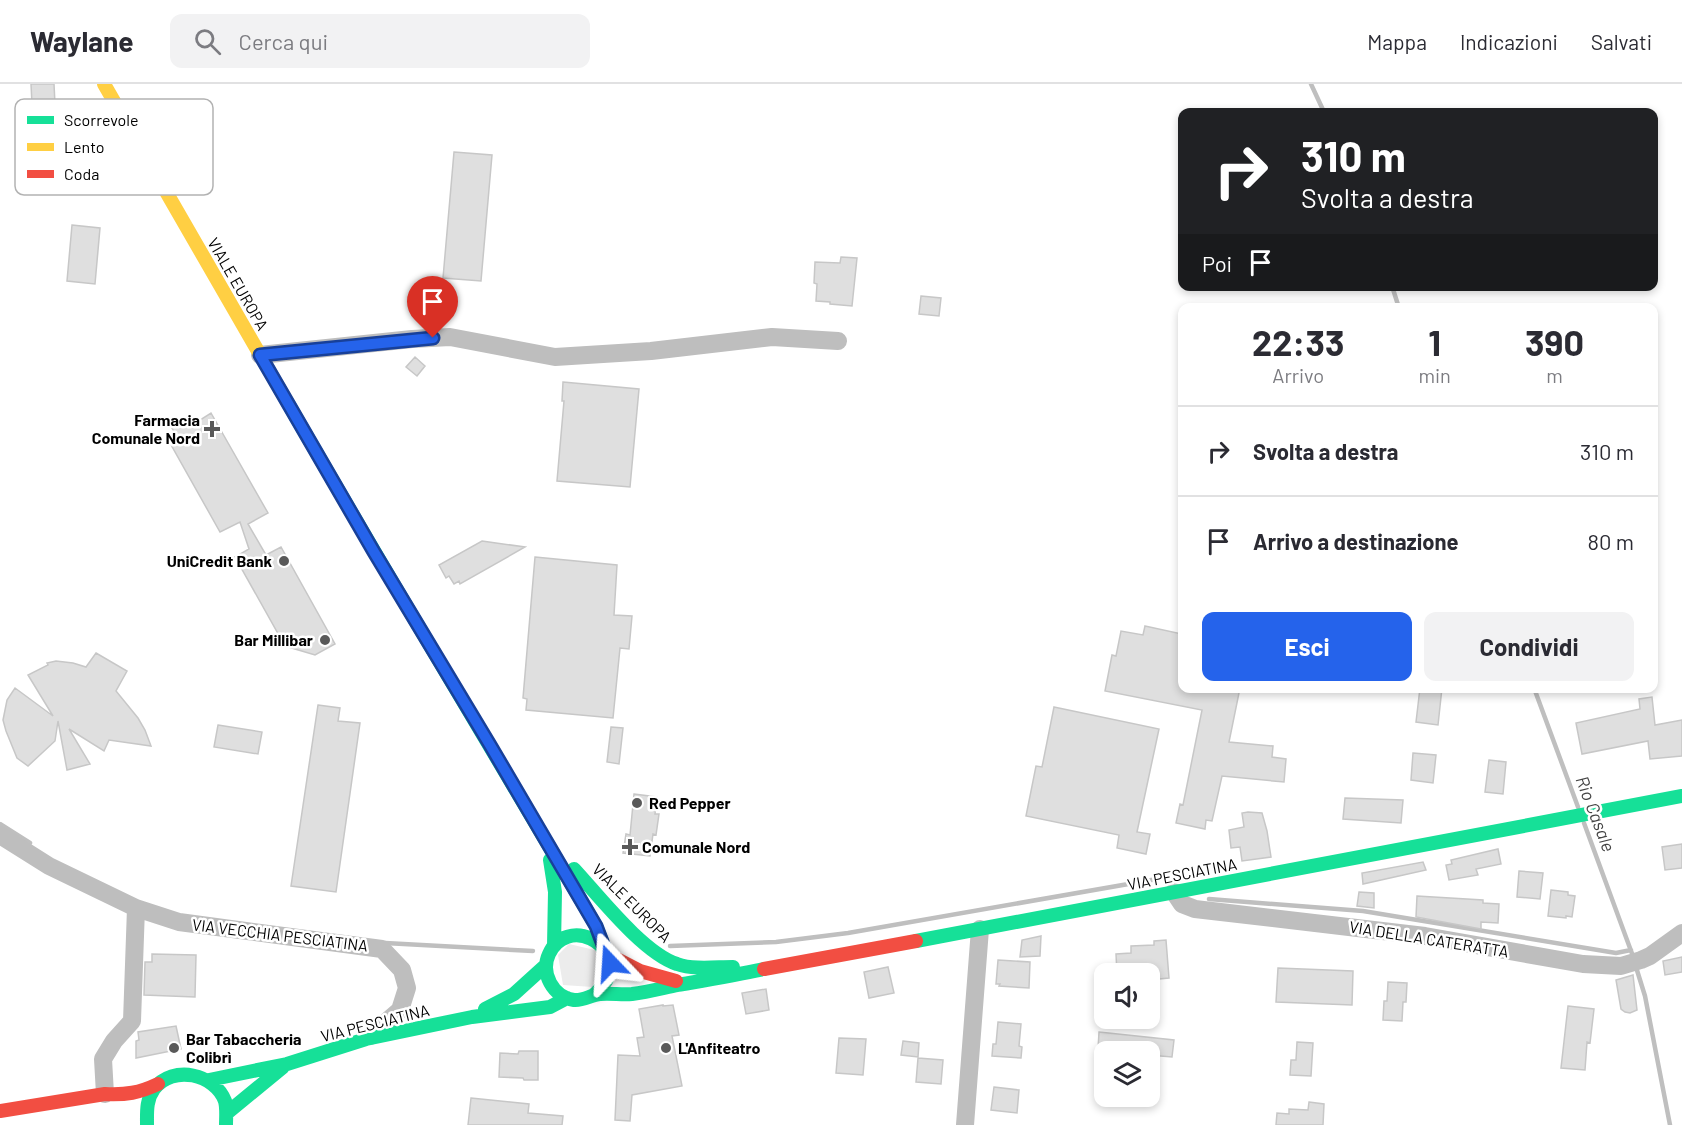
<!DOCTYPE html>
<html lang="it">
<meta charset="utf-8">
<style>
:root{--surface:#fff;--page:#f2f2f3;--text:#2b2b33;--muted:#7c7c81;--line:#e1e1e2;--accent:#2563eb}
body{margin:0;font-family:Barlow,sans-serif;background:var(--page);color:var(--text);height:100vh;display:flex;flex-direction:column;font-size:22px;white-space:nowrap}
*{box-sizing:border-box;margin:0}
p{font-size:20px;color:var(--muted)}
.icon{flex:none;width:33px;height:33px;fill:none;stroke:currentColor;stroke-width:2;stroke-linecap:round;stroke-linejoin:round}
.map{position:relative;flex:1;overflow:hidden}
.sheet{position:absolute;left:1178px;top:219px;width:480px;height:390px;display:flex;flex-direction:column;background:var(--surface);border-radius:12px;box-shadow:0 3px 9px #0003}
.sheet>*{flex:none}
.banner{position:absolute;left:1178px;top:24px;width:480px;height:183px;border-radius:12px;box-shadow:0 3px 9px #0003;background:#202124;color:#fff;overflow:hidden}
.tools{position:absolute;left:1094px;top:879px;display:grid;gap:12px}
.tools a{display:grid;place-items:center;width:66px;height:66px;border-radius:12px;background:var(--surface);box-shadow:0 3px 9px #0003;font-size:30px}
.pin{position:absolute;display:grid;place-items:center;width:51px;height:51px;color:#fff;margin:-62px -26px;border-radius:50% 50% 50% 0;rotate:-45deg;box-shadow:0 0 6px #0007}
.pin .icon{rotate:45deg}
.me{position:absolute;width:66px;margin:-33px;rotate:340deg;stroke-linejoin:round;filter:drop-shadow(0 0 4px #0008)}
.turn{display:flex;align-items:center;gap:21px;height:126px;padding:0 24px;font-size:27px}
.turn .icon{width:78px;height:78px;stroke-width:2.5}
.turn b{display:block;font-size:42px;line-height:51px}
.then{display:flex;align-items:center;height:57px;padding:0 24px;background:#0003;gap:12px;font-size:22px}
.eta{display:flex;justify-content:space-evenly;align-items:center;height:102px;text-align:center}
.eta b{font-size:36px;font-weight:700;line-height:42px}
.primary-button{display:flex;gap:12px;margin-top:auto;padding:12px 24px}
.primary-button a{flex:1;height:69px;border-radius:12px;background:var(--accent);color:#fff;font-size:24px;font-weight:700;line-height:69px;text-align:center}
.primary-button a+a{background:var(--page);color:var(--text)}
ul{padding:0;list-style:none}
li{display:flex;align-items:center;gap:18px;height:90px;padding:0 24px;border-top:2px solid var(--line)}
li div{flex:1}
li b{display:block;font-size:22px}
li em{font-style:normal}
header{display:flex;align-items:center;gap:36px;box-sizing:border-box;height:84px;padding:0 30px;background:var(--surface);border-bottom:2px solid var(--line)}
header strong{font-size:28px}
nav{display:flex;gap:33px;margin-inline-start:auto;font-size:21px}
.search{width:420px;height:54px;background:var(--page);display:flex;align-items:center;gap:15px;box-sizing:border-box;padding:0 21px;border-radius:12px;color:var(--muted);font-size:22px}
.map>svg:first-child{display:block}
</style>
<header>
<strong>Waylane</strong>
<div class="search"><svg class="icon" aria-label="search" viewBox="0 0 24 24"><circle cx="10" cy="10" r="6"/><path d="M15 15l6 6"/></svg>Cerca qui</div>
<nav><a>Mappa</a><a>Indicazioni</a><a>Salvati</a></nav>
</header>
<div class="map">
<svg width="1682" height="1041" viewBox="0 0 1682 1041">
<rect width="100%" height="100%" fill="#fff"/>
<!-- green -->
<path fill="#ececec" d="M569,860l30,7 -6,36 -30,-2 -5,-30z"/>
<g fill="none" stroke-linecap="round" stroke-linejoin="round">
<!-- stream -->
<path stroke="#bfbfbf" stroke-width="4.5" d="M1311,0l13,28
M1392,202l7,22
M1534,604l44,119
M1584,739l50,136
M0,740l30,19
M1209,815l154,12 253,42 15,-3
M385,859l148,8
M670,862l106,-4 72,-9 332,-58 2,2
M1636,883l9,29 25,129"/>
</g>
<!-- building -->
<path fill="#dfdfdf" stroke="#c7c7c7" stroke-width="1.5" d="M31,0h23l1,20h-23z
M454,68l38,3 -11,126 -38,-3z
M72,141l28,3 -5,56 -28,-3z
M841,173l16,1 -5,48 -22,-2v-2l-14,-1 1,-17 -3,-1 1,-21 25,1z
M921,212l20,2 -2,18 -20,-2z
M415,273l10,9 -8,10 -11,-9z
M563,298l76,7 -9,98 -73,-6 7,-80h-2z
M211,329l57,100 -20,11 18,31 15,-8 54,97 -20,11 -30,-9 -50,-89 14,-8 -9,-27 -20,10 -50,-89 8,-4 -6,-11 18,-10 4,6z
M482,457l43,6 -65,37 -1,-3 -5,3 -5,-8 -3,2 -7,-13z
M535,473l82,8 -3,50 18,1 -3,33 -9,-1 -7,70 -87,-8 1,-11 -4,-1z
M1145,542l37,8v54h58l-11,54 44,4 -1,11 14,2 -2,23 -62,-6 -10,45 -6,-1 -1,9 -29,-6 4,-19 3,1 19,-95 -97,-19 7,-36 4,1 5,-25 22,4z
M96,569l31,18 -11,20 22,27 7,12 6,16 -42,-6 -5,11 -35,-22 21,35 -23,6 -9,-49 -3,20 -27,25 -11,-8 -11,-27 -3,-11 4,-20 8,-12 38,28 -25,-41 20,-10 -1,-2 9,-2 17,2 13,4z
M1420,604h22l-4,37 -22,-3z
M1652,613l3,28 27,-5v36l-32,3 -2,-18 -66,13 -6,-31 64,-14 -1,-10z
M318,621l22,3 -2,13 22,2 -24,169 -45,-6z
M1054,623l105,22 -22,103 13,2 -4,20 -29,-6 2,-13 -93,-19 10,-50 6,1z
M218,641l44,7 -4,22 -44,-7z
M611,643l12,1 -4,36 -12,-2z
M1413,669l23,2 -3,28 -22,-3z
M1489,676l17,2 -3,32 -18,-2z
M634,710l23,3 -2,17h4l-3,21 -3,-1 -3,22 -27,-3 3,-19 4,1z
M1345,714l58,2 -2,23 -58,-4z
M1248,728l14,1 5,18 4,26 -29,4 -2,-14 -9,1 -2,-18 15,-3 -2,-14z
M1682,760v24l-17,2 -3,-23z
M1498,765l3,15 -25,5 2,6 -29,5 -3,-15 6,-1 -1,-4z
M1423,778l3,8 -63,14 -1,-11z
M1519,787l24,2 -3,26 -23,-2z
M1551,806l17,2v3l7,1 -3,21 -6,-1v2l-18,-2z
M1359,808l15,1v15l-17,-2z
M1417,812l66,4v3l16,1 -1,19 -17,-1v7l-65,-12z
M1041,852l-1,20 -20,1 2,-17z
M1166,856l3,38 -20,2v-6h-32l-1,-20 15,-1v-7l23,-1v-4z
M152,870l44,1 -1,42 -51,-2 1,-33h7z
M1682,873v15l-17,3 -2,-14z
M998,876l32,2 -1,26 -30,-2 1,-2h-4z
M888,883l6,26 -25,5 -5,-26z
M1278,884l75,3 -1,34 -76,-3z
M1633,891l4,35 -7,3 -5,-1 -4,-3 -5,-29z
M1388,898l19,1 -1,19h-3l-1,19 -19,-1 1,-19h3z
M766,905l3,21 -23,4 -4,-21z
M663,921v1l10,-1 6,30 -7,1 10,50 -50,9 -2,26 -15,-1 3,-65 22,1 -3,-18 7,-1 -5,-28z
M1568,922l26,3 -4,34 -3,-1 -2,28 -24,-2z
M998,938l23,2 -2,22 3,1 -1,11 -29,-2 1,-12h3z
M176,942l5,23 -45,9v-17l3,-1 -1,-8z
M1099,948l75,8 -2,17 -23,-2v-3h-29l-22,-3z
M839,954l27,1 -3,36 -27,-2z
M903,957l16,2 -1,14 -17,-2z
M1297,958l16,1 -2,33 -21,-1 1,-15h5z
M519,967h19v29h-14l-1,-2 -24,-1 1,-24 18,1z
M918,974l25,2 -2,24 -25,-2z
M994,1003l25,3 -2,23 -26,-3z
M471,1014l58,6 -1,9 35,3 -1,9h-94z
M1309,1018l15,2 -1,21h-47l1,-12 12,1v-5l19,1z"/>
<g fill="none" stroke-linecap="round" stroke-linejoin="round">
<!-- street -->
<path stroke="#bebebe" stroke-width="18" d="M260,271l152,-16 38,-2 105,20 96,-6 121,-14 66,4
M0,751l49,31 87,42 43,14 203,27 20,21 5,18 -7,22 -30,26
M1174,808l8,12 13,5 230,27 158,28 38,2 20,-6 9,-4 32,-23
M105,1010l-2,-35 11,-18 18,-20 4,-113
M965,1041l15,-196"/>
<!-- fast -->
<path stroke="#16e098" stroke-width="14" d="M289,321c100,174 205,347 307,521l11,28
M550,776l5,32 -1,54
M574,785c25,27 69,84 103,95 17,6 38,3 56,3
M916,857l766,-145
M594,911c4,-4 9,-9 12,-14 18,-39 -40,-65 -57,-27 -9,19 4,43 25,46 9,1 17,-5 26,-6 11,-1 22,1 32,0 16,-2 31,-6 46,-9 28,-5 57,-10 86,-16
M485,925l29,-15 32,-29
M209,996l78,-16 79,-25 106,-22 78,-10 17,-9
M227,1029l56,-46
M147,1041c0,-13 -1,-25 7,-36 19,-25 61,-15 71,12 2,7 1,17 1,24"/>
<!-- slow -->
<path stroke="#ffcf43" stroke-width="14" d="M104,0l185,321"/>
<!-- jam -->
<path stroke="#f24e42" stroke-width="14" d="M607,870l33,17 36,10
M764,885l152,-28
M0,1027l105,-17c21,1 34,-1 53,-10"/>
</g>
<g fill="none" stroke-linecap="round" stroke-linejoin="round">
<!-- route casing -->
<g stroke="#184099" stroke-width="15">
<path id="route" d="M433,254l-173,17 114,197 116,193 106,181 14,37"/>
</g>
<!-- route -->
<use href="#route" stroke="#2563eb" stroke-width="10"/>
</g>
<!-- markers -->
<g fill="#595959" stroke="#fff" stroke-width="2">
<path d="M209 336h6v6h6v6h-6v6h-6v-6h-6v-6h6z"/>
<circle cx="284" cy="477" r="6"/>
<circle cx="325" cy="556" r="6"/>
<circle cx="637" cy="719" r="6"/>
<path d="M627 754h6v6h6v6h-6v6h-6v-6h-6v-6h6z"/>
<circle cx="174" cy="964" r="6"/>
<circle cx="666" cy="964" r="6"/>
</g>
<g text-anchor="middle" stroke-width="5" stroke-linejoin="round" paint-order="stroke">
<!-- street labels -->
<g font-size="16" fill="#000" stroke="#fff">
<text transform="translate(238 200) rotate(60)" y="6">VIALE EUROPA</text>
<text transform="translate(1182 790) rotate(-11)" y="6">VIA PESCIATINA</text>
<text transform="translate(632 819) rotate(45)" y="6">VIALE EUROPA</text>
<text transform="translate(280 851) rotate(7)" y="6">VIA VECCHIA PESCIATINA</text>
<text transform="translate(1429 855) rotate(9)" y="6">VIA DELLA CATERATTA</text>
<text transform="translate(375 939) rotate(-14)" y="6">VIA PESCIATINA</text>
</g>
<!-- poi labels -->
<g font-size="16" font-weight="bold" fill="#000" stroke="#fff" text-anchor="start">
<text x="200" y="342" text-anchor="end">Farmacia<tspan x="200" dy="18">Comunale Nord</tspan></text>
<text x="272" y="483" text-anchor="end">UniCredit Bank</text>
<text x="313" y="562" text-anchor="end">Bar Millibar</text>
<text x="649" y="725">Red Pepper</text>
<text x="642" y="769">Comunale Nord</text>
<text x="186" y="961">Bar Tabaccheria<tspan x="186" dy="18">Colibrì</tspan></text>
<text x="678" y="970">L'Anfiteatro</text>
</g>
<!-- water labels -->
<g font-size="18" font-style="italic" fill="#444" stroke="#fff">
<text transform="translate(1595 730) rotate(69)" y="6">Rio Casale</text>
</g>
</g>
<!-- legend -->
<rect x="15" y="15" width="198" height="96" rx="9" fill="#fff" stroke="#b2b2b2" stroke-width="1.5"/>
<rect x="27" y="32" width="27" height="8" fill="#16e098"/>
<rect x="27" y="59" width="27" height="8" fill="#ffcf43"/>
<rect x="27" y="86" width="27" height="8" fill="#f24e42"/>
<g font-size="16" fill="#000">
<text x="64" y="42">Scorrevole</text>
<text x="64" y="69">Lento</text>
<text x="64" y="96">Coda</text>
</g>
</svg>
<div class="tools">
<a><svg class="icon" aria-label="sound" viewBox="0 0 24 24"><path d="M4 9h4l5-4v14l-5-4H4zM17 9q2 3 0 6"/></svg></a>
<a><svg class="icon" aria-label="layers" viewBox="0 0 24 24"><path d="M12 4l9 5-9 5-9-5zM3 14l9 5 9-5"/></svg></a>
</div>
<div class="pin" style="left:433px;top:254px;background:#d93025"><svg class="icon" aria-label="arrive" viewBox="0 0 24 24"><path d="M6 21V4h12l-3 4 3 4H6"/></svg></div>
<svg class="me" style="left:610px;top:879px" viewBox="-20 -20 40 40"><path d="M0-17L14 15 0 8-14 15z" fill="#2563eb" stroke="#fff" stroke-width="4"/></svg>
<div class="banner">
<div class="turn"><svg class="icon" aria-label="right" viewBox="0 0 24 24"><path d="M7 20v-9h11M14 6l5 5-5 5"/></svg><div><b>310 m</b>Svolta a destra</div></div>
<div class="then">Poi<svg class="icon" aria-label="arrive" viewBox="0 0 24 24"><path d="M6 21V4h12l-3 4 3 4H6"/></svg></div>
</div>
<section class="sheet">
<div class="eta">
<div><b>22:33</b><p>Arrivo</p></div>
<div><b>1</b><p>min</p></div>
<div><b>390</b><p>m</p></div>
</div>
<ul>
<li><svg class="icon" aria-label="right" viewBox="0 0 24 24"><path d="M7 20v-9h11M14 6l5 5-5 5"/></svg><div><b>Svolta a destra</b></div><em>310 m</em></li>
<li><svg class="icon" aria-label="arrive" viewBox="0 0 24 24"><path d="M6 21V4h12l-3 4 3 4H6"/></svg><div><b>Arrivo a destinazione</b></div><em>80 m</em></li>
</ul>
<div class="primary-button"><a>Esci</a><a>Condividi</a></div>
</section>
</div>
